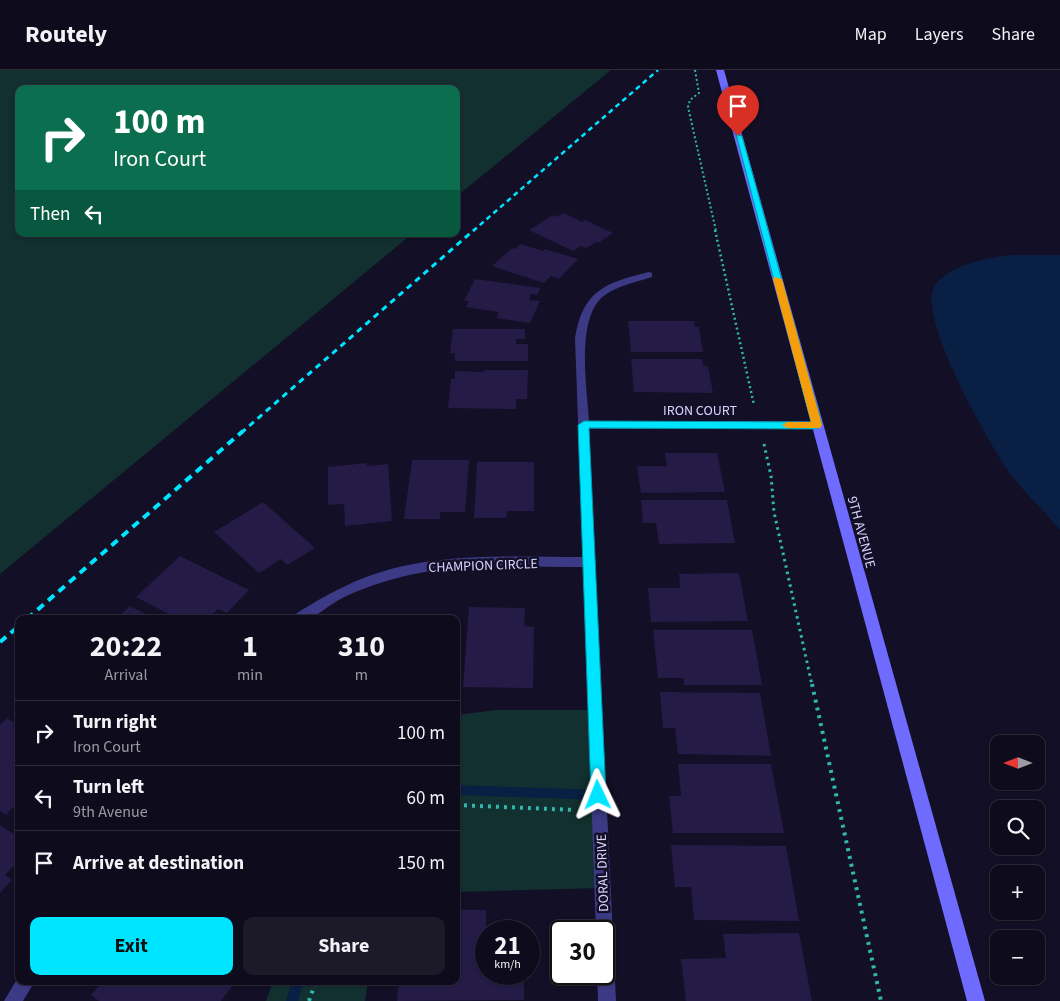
<!DOCTYPE html>
<meta charset="utf-8">
<style>
:root{--surface:#0e0b1c;--page:#1c1929;--text:#f1f3f6;--muted:#9b9ba3;--line:#2e2b3b;--accent:#00e5ff}
body{margin:0;font-family:"Source Sans 3",sans-serif;background:var(--page);color:var(--text);height:100vh;display:flex;flex-direction:column;font-size:19px;white-space:nowrap}
*{box-sizing:border-box;margin:0}
p{font-size:16px;color:var(--muted)}
.icon{flex:none;width:28px;height:28px;fill:none;stroke:currentColor;stroke-width:2;stroke-linecap:round;stroke-linejoin:round}
.map{position:relative;flex:1;overflow:hidden}
.details{position:absolute;left:15px;top:545px;width:445px;height:370px;display:flex;flex-direction:column;background:var(--surface);border-radius:10px;box-shadow:0 1px 4px #0004,0 0 0 1px var(--line)}
.details>*{flex:none}
.guide{position:absolute;left:15px;top:15px;width:445px;height:152px;border-radius:10px;box-shadow:0 1px 4px #0004,0 0 0 1px var(--line);background:#0b6e4f;color:#fff;overflow:hidden}
.needle{width:32px;rotate:270deg}
.tools{position:absolute;left:990px;top:665px;display:grid;gap:10px}
.tools a{display:grid;place-items:center;width:55px;height:55px;border-radius:10px;background:var(--surface);box-shadow:0 1px 4px #0004,0 0 0 1px var(--line);font-size:25px}
.speed{position:absolute;left:475px;top:850px;display:flex;gap:10px;font-size:25px;font-weight:700;text-align:center}
.speed>*{display:grid;place-content:center;width:65px;height:65px;border-radius:50%;background:var(--surface);box-shadow:0 1px 4px #0004,0 0 0 1px var(--line);line-height:1}
.speed small{font-size:12px;font-weight:400}
.speed .limit{border:2px solid #111;border-radius:8px;background:#fff;color:#111}
.pin{position:absolute;display:grid;place-items:center;width:42px;height:42px;color:#fff;margin:-51px -21px;border-radius:50% 50% 50% 0;rotate:-45deg;box-shadow:0 0 5px #0007}
.pin .icon{rotate:45deg}
.me{position:absolute;width:55px;margin:-28px;rotate:358deg;stroke-linejoin:round;filter:drop-shadow(0 0 4px #0008)}
.turn{display:flex;align-items:center;gap:18px;height:105px;padding:0 15px;font-size:22px}
.turn .icon{width:65px;height:65px;stroke-width:2.5}
.turn b{display:block;font-size:35px;line-height:42px}
.then{display:flex;align-items:center;height:48px;padding:0 15px;background:#0003;gap:10px;font-size:19px}
.eta{display:flex;justify-content:space-evenly;align-items:center;height:85px;text-align:center}
.eta b{font-size:30px;font-weight:700;line-height:35px}
.cta{display:flex;gap:10px;margin-top:auto;padding:10px 15px}
.cta a{flex:1;height:58px;border-radius:10px;background:var(--accent);color:#111;font-size:20px;font-weight:700;line-height:58px;text-align:center}
.cta a+a{background:var(--page);color:var(--text)}
ul{padding:0;list-style:none}
li{display:flex;align-items:center;gap:15px;height:65px;padding:0 15px;border-top:1px solid var(--line)}
li div{flex:1}
li b{display:block;font-size:19px}
li em{font-style:normal}
header{display:flex;align-items:center;gap:30px;box-sizing:border-box;height:70px;padding:0 25px;background:var(--surface);border-bottom:1px solid var(--line)}
header strong{font-size:24px}
nav{display:flex;gap:28px;margin-inline-start:auto;font-size:18px}
.map>svg:first-child{display:block}
</style>
<header>
<strong>Routely</strong>
<nav><a>Map</a><a>Layers</a><a>Share</a></nav>
</header>
<div class="map">
<svg width="1060" height="931" viewBox="0 0 1060 931">
<rect width="100%" height="100%" fill="#130f26"/>
<!-- green -->
<path fill="#12302f" d="M0,0h611l-155,127v-108h-437v145h393l-412,340z
M497,640h99l7,178 -147,4v-177z
M273,911h95l-3,20h-99z"/>
<!-- water -->
<path fill="#0a1f44" d="M1012,185h48v275c-16,-19 -33,-35 -48,-54 -21,-28 -95,-158 -78,-189 13,-22 55,-30 78,-32z"/>
<g fill="none" stroke-linecap="round" stroke-linejoin="round">
<!-- stream -->
<path fill="#0a1f44" fill-rule="evenodd" d="M456,715l143,5 4,2 1,3 -1,3 -4,2 -143,-5z
M292,911h12l-6,20h-12z"/>
</g>
<!-- building -->
<path fill="#241b47" d="M564,143l18,9 3,-2 28,13 -15,10 -2,-1 -10,6 -5,-2 -8,5 -44,-21 24,-15 4,2z
M521,174l22,7 2,-2 33,10 -19,20 -8,-3 -7,7 -52,-17 20,-18 3,1z
M475,209l65,9 -2,7 -7,-1 -2,6 11,1 -10,22 -34,-5 3,-6 -33,-5 3,-6h-5z
M628,251h66l1,6h4l4,25h-72z
M453,259h72v10h-9v5h12v17h-73v-8h-5z
M631,289h71l1,7h5l5,27 -79,-1z
M484,300h44l-1,29h-11v10l-68,-1 3,-29h4v-8l29,1z
M665,383h52l8,39 -84,1 -4,-27h30z
M412,390h57l-4,52h-25v7h-36z
M477,392h57v49h-27l-1,7h-32z
M367,393v3l21,-2 4,57 -47,5 -1,-22 -16,1v-38z
M641,430h86l8,43 -76,1 -3,-21h-13z
M263,432l52,46 -28,17 -6,-6 -22,14 -45,-41z
M180,486l69,34 -22,23 -9,-4 -10,10h-30l-42,-22z
M739,503l9,48 -97,1 -3,-34h32l-1,-14z
M130,536l25,13h-39z
M469,537l56,1 -1,18 10,1 -1,61 -70,-1z
M653,560h99l10,55h-78v-7h-26z
M660,622l100,1 11,63 -93,-2 -3,-26h-12z
M7,648l12,7v85l-6,-3 -7,8 -6,-4v-86z
M678,694h93l13,69h-111l-4,-37h12z
M0,755l19,12v23l-14,15 7,5 -12,13z
M671,775l115,1 13,75 -105,-1 -3,-33h-16z
M456,840h30v64h38v26l-127,1 2,-20h57z
M799,863l13,68h-126l-5,-42 45,-1 -3,-24z
M103,911h133l-15,20h-122l-8,-6z"/>
<g fill="none" stroke-linecap="round" stroke-linejoin="round">
<!-- path-far3 -->
<path stroke="#2fb8b0" stroke-width="2" stroke-dasharray="2 2.5" stroke-linecap="butt" d="M695,0l4,23 -9,7 -2,7 28,124"/>
<!-- path-far2 -->
<path stroke="#2fb8b0" stroke-width="2.5" stroke-dasharray="2 3" stroke-linecap="butt" d="M715,160l39,175"/>
<!-- path-far1 -->
<path stroke="#2fb8b0" stroke-width="3" stroke-dasharray="2.5 4" stroke-linecap="butt" d="M764,374l7,32 3,36 38,173"/>
<!-- path -->
<path stroke="#2fb8b0" stroke-width="4" stroke-dasharray="3 5" stroke-linecap="butt" d="M812,614l69,317
M456,735l119,5
M309,931l7,-20"/>
<!-- minor -->
<path fill="#3d3a85" fill-rule="evenodd" d="M649,202l3,1v4c-15,5 -33,8 -47,18 -30,21 -18,93 -16,126h228l6,4 -6,4h-228l27,572h-18l-1,-27h7v-43h-8l-13,-364c-60,0 -124,-5 -182,10 -22,6 -45,13 -64,24 -20,12 -19,18 -45,18l2,-4c22,-14 43,-26 67,-36 69,-28 149,-22 222,-22l-8,-219c8,-48 30,-55 74,-66z
M19,906v5h16l-12,20h-19z"/>
<!-- secondary -->
<path fill="#6f6bff" fill-rule="evenodd" d="M716,0h8l261,931h-18z"/>
<!-- rail-far2 -->
<path stroke="#00e5ff" stroke-width="2.5" stroke-dasharray="5 4" stroke-linecap="butt" d="M473,161l185,-161"/>
<!-- rail-far1 -->
<path stroke="#00e5ff" stroke-width="3" stroke-dasharray="6 5" stroke-linecap="butt" d="M241,363l233,-203"/>
<!-- rail -->
<path stroke="#00e5ff" stroke-width="4" stroke-dasharray="8 6" stroke-linecap="butt" d="M27,549l216,-188
M0,572l19,-16"/>
</g>
<!-- route -->
<path fill="#00e5ff" stroke="#0095a6" d="M736,64l6,2 80,289 -5,4 -228,-1 17,367 -3,4 -5,2 -4,-2 -3,-4 -13,-370 6,-4 227,1z"/>
<!-- slow -->
<path fill="#f59e0b" d="M774,207l8,2 40,146 -2,3h-33l-5,-3 5,-3h24l-38,-143z"/>
<g text-anchor="middle" stroke-width="5" stroke-linejoin="round" paint-order="stroke">
<!-- street labels -->
<g font-size="14" fill="#d9d4ff" stroke="#130f26">
<text x="700" y="345">IRON COURT</text>
<text transform="translate(862 462) rotate(75)" y="5">9TH AVENUE</text>
<text transform="translate(483 495) rotate(-2)" y="5">CHAMPION CIRCLE</text>
<text transform="translate(602 803) rotate(-92)" y="5">DORAL DRIVE</text>
</g>
</g>
</svg>
<div class="tools">
<a><svg class="needle" viewBox="-14 -14 28 28"><path d="M0-13l5 13h-10z" fill="#e53935"/><path d="M0 13l5-13h-10z" fill="#9b9ba3"/></svg></a>
<a><svg class="icon" aria-label="search" viewBox="0 0 24 24"><circle cx="10" cy="10" r="6"/><path d="M15 15l6 6"/></svg></a>
<a>+</a>
<a>−</a>
</div>
<div class="speed"><div>21<small>km/h</small></div><div class="limit">30</div></div>
<div class="pin" style="left:738px;top:66px;background:#d93025"><svg class="icon" aria-label="arrive" viewBox="0 0 24 24"><path d="M6 21V4h12l-3 4 3 4H6"/></svg></div>
<svg class="me" style="left:598px;top:725px" viewBox="-20 -20 40 40"><path d="M0-17L14 15 0 8-14 15z" fill="#00e5ff" stroke="#fff" stroke-width="4"/></svg>
<div class="guide">
<div class="turn"><svg class="icon" aria-label="right" viewBox="0 0 24 24"><path d="M7 20v-9h11M14 6l5 5-5 5"/></svg><div><b>100 m</b>Iron Court</div></div>
<div class="then">Then<svg class="icon" aria-label="left" viewBox="0 0 24 24"><path d="M17 20v-9H6M10 6l-5 5 5 5"/></svg></div>
</div>
<section class="details">
<div class="eta">
<div><b>20:22</b><p>Arrival</p></div>
<div><b>1</b><p>min</p></div>
<div><b>310</b><p>m</p></div>
</div>
<ul>
<li><svg class="icon" aria-label="right" viewBox="0 0 24 24"><path d="M7 20v-9h11M14 6l5 5-5 5"/></svg><div><b>Turn right</b><p>Iron Court</p></div><em>100 m</em></li>
<li><svg class="icon" aria-label="left" viewBox="0 0 24 24"><path d="M17 20v-9H6M10 6l-5 5 5 5"/></svg><div><b>Turn left</b><p>9th Avenue</p></div><em>60 m</em></li>
<li><svg class="icon" aria-label="arrive" viewBox="0 0 24 24"><path d="M6 21V4h12l-3 4 3 4H6"/></svg><div><b>Arrive at destination</b></div><em>150 m</em></li>
</ul>
<div class="cta"><a>Exit</a><a>Share</a></div>
</section>
</div>
